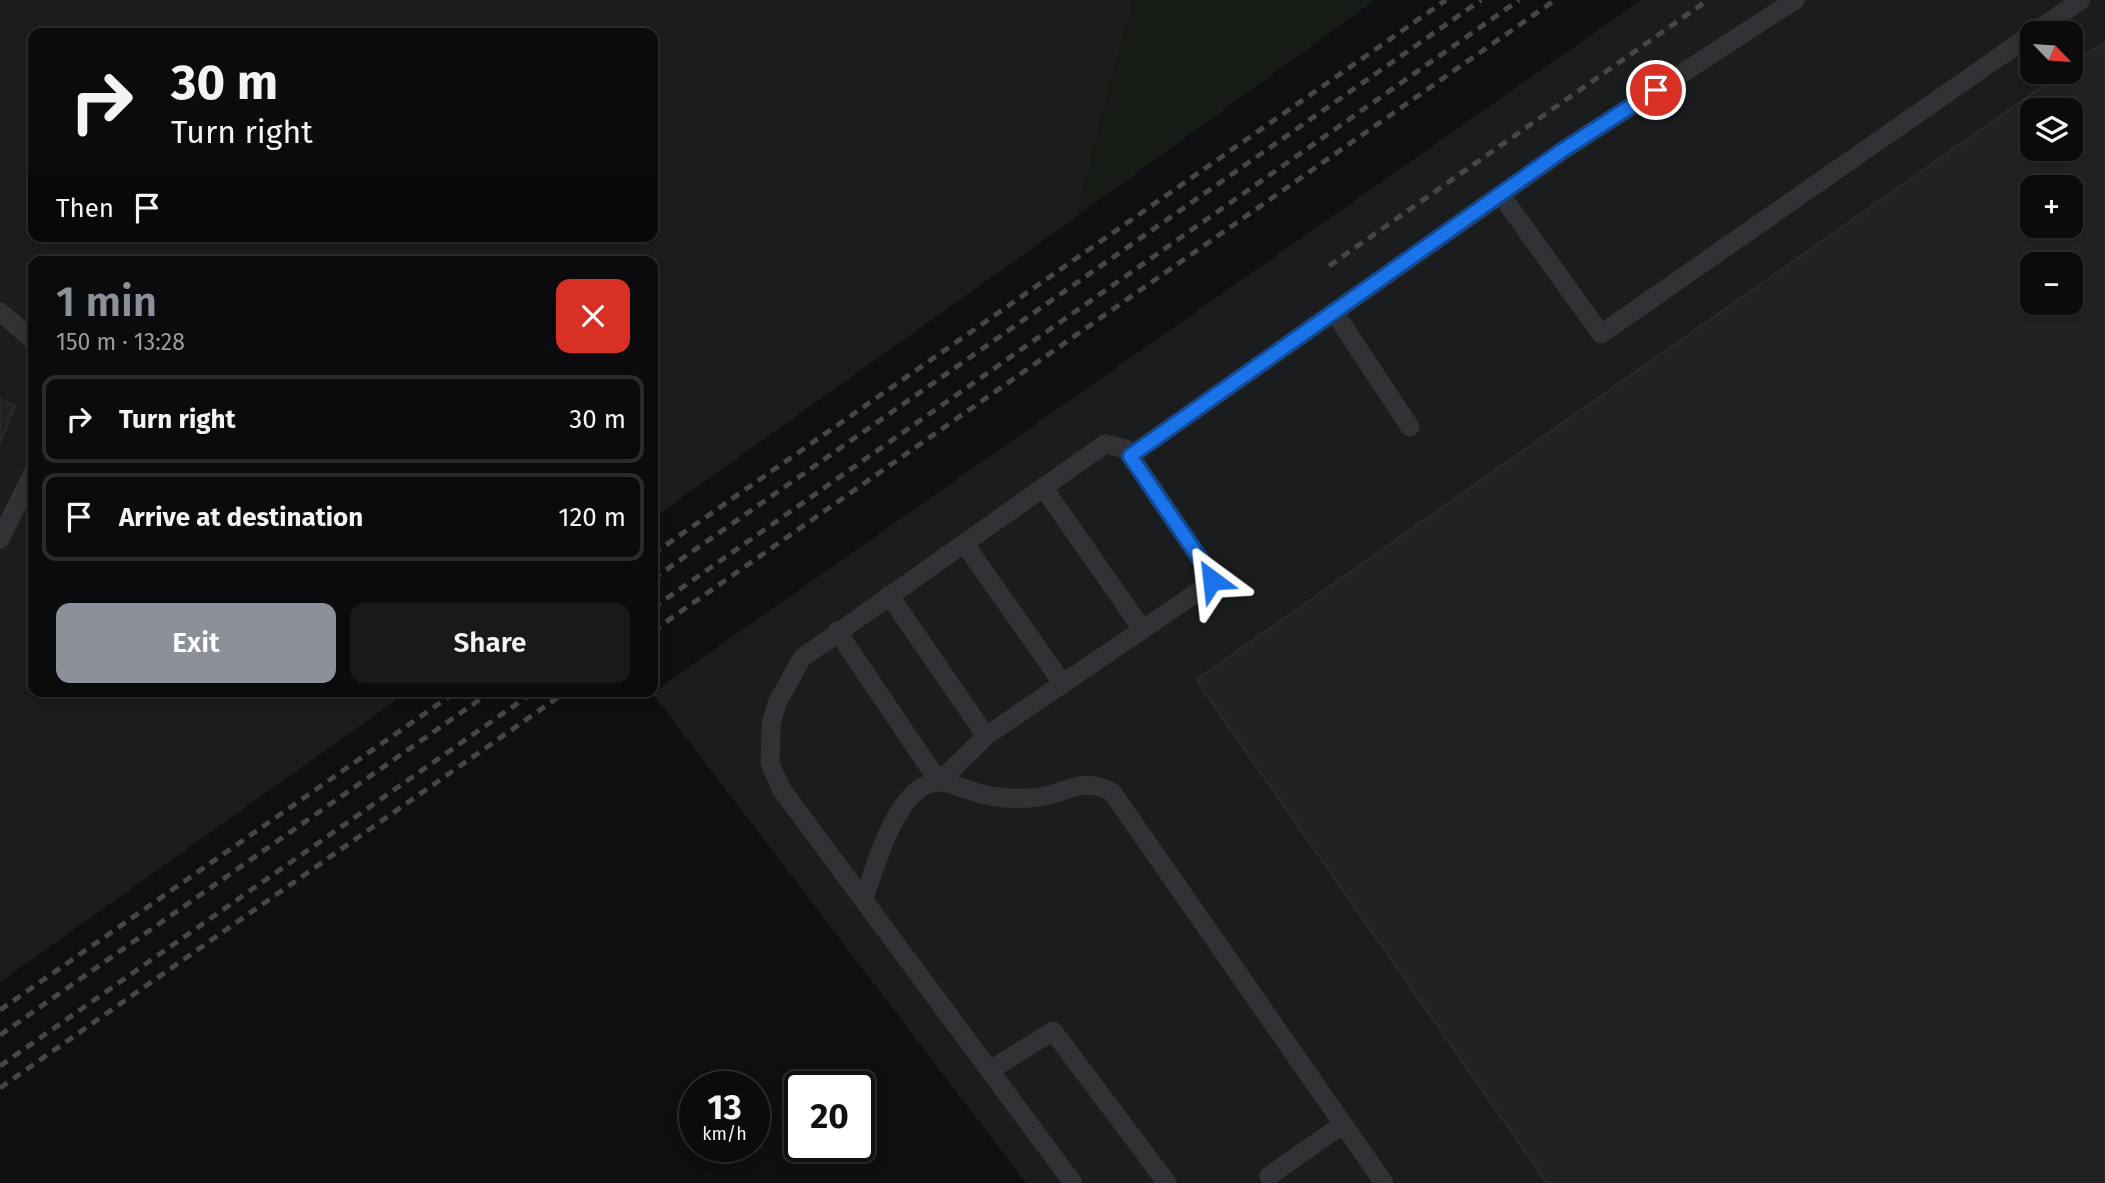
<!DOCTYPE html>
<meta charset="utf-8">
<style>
:root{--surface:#0b0b0d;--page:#19191b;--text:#f1f3f6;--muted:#9a9b9d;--line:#2b2b2e;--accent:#8c9099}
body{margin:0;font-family:"Fira Sans",sans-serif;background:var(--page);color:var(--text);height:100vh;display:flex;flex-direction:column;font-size:26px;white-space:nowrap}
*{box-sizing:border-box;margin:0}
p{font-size:23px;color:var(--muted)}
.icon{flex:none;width:38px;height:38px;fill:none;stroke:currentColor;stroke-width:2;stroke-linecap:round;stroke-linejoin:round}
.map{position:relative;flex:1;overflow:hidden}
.sheet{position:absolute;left:28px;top:256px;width:630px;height:441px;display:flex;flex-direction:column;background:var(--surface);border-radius:14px;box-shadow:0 4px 10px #0003,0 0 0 2px var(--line)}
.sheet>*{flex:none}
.hud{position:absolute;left:28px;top:28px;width:630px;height:214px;border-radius:14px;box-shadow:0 4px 10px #0003,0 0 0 2px var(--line);background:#0b0b0d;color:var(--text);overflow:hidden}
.needle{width:46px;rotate:115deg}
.fabs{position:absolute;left:2020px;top:21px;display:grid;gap:14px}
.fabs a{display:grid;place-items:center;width:63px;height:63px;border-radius:14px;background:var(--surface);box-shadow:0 4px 10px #0003,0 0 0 2px var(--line);font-size:35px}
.speed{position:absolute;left:679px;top:1071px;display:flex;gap:14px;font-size:35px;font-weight:700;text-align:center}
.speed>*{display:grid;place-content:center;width:91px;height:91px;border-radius:50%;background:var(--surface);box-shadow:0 4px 10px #0003,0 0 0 2px var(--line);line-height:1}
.speed small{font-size:18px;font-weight:400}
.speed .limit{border:4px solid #111;border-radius:10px;background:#fff;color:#111}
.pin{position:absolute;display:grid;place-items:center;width:60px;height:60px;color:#fff;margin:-30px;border:4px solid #fff;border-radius:50%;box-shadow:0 2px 7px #0007}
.me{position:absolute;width:77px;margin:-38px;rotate:330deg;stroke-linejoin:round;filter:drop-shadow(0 0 5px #0008)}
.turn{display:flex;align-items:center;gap:24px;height:147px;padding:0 28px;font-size:32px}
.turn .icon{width:91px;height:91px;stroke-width:2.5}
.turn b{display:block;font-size:49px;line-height:60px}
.then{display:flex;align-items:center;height:66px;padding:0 28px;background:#0003;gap:14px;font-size:26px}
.round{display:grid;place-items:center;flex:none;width:74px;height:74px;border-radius:14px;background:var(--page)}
.overview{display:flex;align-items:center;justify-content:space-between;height:119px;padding:0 28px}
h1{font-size:42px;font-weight:600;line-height:52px;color:var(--accent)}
.primary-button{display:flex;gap:14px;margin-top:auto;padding:14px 28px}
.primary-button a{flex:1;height:80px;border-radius:14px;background:var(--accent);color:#fff;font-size:28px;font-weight:600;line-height:80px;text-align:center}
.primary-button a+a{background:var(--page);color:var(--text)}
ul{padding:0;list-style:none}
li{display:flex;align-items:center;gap:21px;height:88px;margin:0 14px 10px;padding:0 14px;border:4px solid var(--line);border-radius:14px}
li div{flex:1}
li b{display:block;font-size:26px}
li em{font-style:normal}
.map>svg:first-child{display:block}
</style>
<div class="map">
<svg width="2105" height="1183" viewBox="0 0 2105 1183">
<rect width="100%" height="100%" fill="#0f0f11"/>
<!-- built -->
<path fill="#1b1c1e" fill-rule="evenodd" d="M0,0h1133l-57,217 -423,301v-257h-620v430h376l-409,291zM33,33h620v203h-620z
M1641,0h464v1183h-1079l-374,-490zM2032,33h38v39h-38zM2032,110h38v39h-38zM2032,187h38v39h-38zM2032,264h38v39h-38z"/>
<!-- green -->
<path fill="#161b16" d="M1133,0h242l-299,217z"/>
<!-- building -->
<path fill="#222225" stroke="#292a2d" stroke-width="2" fill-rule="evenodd" d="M2105,42v1141h-558l-351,-503 867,-608h7v-6zM2032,110h38v39h-38zM2032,187h38v39h-38zM2032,264h38v39h-38z
M0,399l15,7 -15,37z"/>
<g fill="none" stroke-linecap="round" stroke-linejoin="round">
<!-- lane -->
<path stroke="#303235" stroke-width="19" d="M2033,33l48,-33
M1501,195l100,139 431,-300
M0,312l33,28
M1334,312l76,115
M1130,456l434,-306 231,-150
M1043,487l99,142
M0,539l33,-66
M964,543l99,141
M889,595l97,141 222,-151 3,-10 -85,-126 -21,-5 -303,214 -25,45 -6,21 -1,40 12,26 291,393
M837,631l102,151 47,-46
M864,898c12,-32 33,-116 76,-116 13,1 29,9 42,12 15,4 33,5 48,4 34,-1 49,-24 82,-6l272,391
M992,1069l61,-38 114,152
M1269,1176l74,-52"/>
<!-- rail -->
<path stroke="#44464a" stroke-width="5" stroke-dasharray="9 7" stroke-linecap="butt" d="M1329,266l379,-266
M653,554l793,-554
M653,579l828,-579
M653,608l866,-608
M653,631l902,-631
M0,1010l457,-319
M0,1035l492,-344
M0,1066l535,-375
M0,1088l567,-397"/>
</g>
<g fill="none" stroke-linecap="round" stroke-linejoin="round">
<!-- route casing -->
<g stroke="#114b97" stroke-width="18">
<path id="route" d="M1212,580l-1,-5 -81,-119 433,-306 93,-60"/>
</g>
<!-- route -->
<use href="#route" stroke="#1a73e8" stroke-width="12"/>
</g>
</svg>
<div class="fabs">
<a><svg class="needle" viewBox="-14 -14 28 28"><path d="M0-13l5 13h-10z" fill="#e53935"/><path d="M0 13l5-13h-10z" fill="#9a9b9d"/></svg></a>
<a><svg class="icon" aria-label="layers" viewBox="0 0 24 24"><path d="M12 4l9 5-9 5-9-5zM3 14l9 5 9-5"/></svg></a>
<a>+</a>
<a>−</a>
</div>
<div class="speed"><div>13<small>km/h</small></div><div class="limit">20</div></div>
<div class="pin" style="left:1656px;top:90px;background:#d93025"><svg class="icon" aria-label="arrive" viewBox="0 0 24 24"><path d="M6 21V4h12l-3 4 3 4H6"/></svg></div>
<svg class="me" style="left:1212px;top:580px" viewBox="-20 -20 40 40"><path d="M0-17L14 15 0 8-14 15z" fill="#1a73e8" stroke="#fff" stroke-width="4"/></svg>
<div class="hud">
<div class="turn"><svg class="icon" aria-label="right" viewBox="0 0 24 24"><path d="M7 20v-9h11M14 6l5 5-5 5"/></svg><div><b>30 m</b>Turn right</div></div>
<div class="then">Then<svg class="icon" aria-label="arrive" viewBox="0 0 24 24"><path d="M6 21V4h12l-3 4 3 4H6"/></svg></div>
</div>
<section class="sheet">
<div class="overview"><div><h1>1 min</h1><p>150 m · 13:28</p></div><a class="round" style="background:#d93025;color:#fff"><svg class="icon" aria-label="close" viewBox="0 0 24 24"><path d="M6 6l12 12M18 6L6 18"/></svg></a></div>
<ul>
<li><svg class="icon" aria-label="right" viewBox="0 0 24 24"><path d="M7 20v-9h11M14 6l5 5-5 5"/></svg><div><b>Turn right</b></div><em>30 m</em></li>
<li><svg class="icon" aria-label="arrive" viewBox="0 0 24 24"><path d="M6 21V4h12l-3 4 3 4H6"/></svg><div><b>Arrive at destination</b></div><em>120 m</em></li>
</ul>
<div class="primary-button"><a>Exit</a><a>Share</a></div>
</section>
</div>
